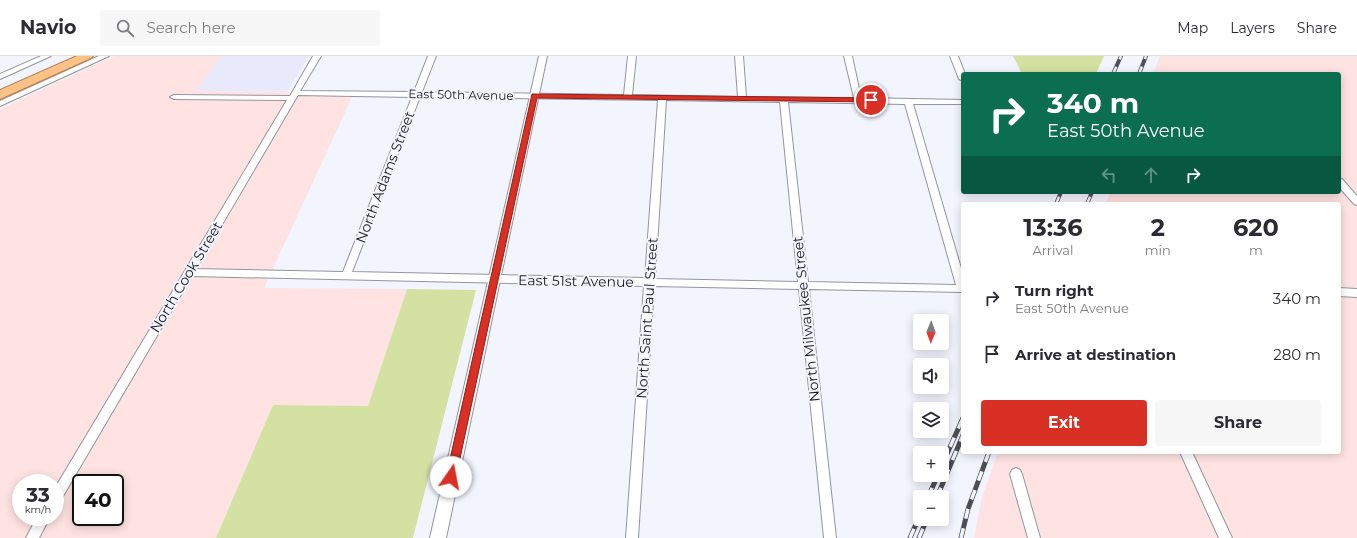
<!DOCTYPE html>
<meta charset="utf-8">
<style>
:root{--surface:#fff;--page:#f7f7f7;--text:#2b2b33;--muted:#7c7c81;--line:#e1e1e2;--accent:#d93025}
body{margin:0;font-family:Montserrat,sans-serif;background:var(--page);color:var(--text);height:100vh;display:flex;flex-direction:column;font-size:15px;white-space:nowrap}
*{box-sizing:border-box;margin:0}
p{font-size:13px;color:var(--muted)}
.icon{flex:none;width:22px;height:22px;fill:none;stroke:currentColor;stroke-width:2;stroke-linecap:round;stroke-linejoin:round}
.map{position:relative;flex:1;overflow:hidden}
.side{position:absolute;left:961px;top:146px;width:380px;height:252px;display:flex;flex-direction:column;background:var(--surface);border-radius:4px;box-shadow:0 2px 10px #0003}
.side>*{flex:none}
.guide{position:absolute;left:961px;top:16px;width:380px;height:122px;border-radius:4px;box-shadow:0 2px 10px #0003;background:#0b6e4f;color:#fff;overflow:hidden}
.needle{width:26px;rotate:181deg}
.fabs{position:absolute;left:913px;top:258px;display:grid;gap:8px}
.fabs a{display:grid;place-items:center;width:36px;height:36px;border-radius:4px;background:var(--surface);box-shadow:0 2px 10px #0003;font-size:20px}
.speed{position:absolute;left:12px;top:418px;display:flex;gap:8px;font-size:20px;font-weight:700;text-align:center}
.speed>*{display:grid;place-content:center;width:52px;height:52px;border-radius:50%;background:var(--surface);box-shadow:0 2px 10px #0003;line-height:1}
.speed small{font-size:10px;font-weight:400}
.speed .limit{border:2px solid #111;border-radius:6px;background:#fff;color:#111}
.pin{position:absolute;display:grid;place-items:center;width:34px;height:34px;color:#fff;margin:-17px;border:2px solid #fff;border-radius:50%;box-shadow:0 1px 4px #0007}
.me{position:absolute;width:44px;margin:-22px;rotate:12deg;stroke-linejoin:round;filter:drop-shadow(0 0 3px #0008)}
.turn{display:flex;align-items:center;gap:14px;height:84px;padding:0 20px;font-size:18px}
.turn .icon{width:52px;height:52px;stroke-width:2.5}
.turn b{display:block;font-size:28px;line-height:34px}
.lanes{display:flex;align-items:center;height:38px;padding:0 20px;background:#0003;justify-content:center;gap:20px;direction:ltr}
.lanes .off{opacity:.35}
.eta{display:flex;justify-content:space-evenly;align-items:center;height:68px;text-align:center}
.eta b{font-size:24px;font-weight:700;line-height:28px}
.action{display:flex;gap:8px;margin-top:auto;padding:8px 20px}
.action a{flex:1;height:46px;border-radius:4px;background:var(--accent);color:#fff;font-size:16px;font-weight:700;line-height:46px;text-align:center}
.action a+a{background:var(--page);color:var(--text)}
ul{padding:0;list-style:none}
li{display:flex;align-items:center;gap:12px;height:56px;padding:0 20px}
li div{flex:1}
li b{display:block;font-size:15px}
li em{font-style:normal}
header{display:flex;align-items:center;gap:24px;box-sizing:border-box;height:56px;padding:0 20px;background:var(--surface);border-bottom:1px solid var(--line)}
header strong{font-size:19px}
nav{display:flex;gap:22px;margin-inline-start:auto;font-size:14px}
.search{width:280px;height:36px;background:var(--page);display:flex;align-items:center;gap:10px;box-sizing:border-box;padding:0 14px;border-radius:4px;color:var(--muted);font-size:15px}
.map>svg:first-child{display:block}
</style>
<header>
<strong>Navio</strong>
<div class="search"><svg class="icon" aria-label="search" viewBox="0 0 24 24"><circle cx="10" cy="10" r="6"/><path d="M15 15l6 6"/></svg>Search here</div>
<nav><a>Map</a><a>Layers</a><a>Share</a></nav>
</header>
<div class="map">
<svg width="1357" height="482" viewBox="0 0 1357 482">
<rect width="100%" height="100%" fill="#f2f4fe"/>
<!-- built -->
<path fill="#e8eafc" d="M221,0h88l-22,36 -91,-1z"/>
<!-- industrial -->
<path fill="#fee3e2" fill-rule="evenodd" d="M114,0h107l-25,35 158,2 -90,195 143,1 -39,117 -95,-1 -57,133h-216v-429zM21,427h34v34h-34zM81,427h34v34h-34z
M1160,0h197v482h-383l8,-41 16,-45h341v-248h-233l4,-12h229v-118h-186z"/>
<!-- green -->
<path fill="#d3e2a2" d="M1013,0h91l-8,18h-74z
M407,233l69,1 -63,248h-197l57,-133 95,1z"/>
<g fill="none" stroke-linecap="round" stroke-linejoin="round">
<!-- minor casing -->
<g stroke="#93959e" stroke-width="2">
<path id="minor" d="M41,0h10l-51,23v-5z
M99,0h10l-109,50v-5z
M313,0h8l-21,35 114,1 14,-36h8l-14,36 202,3 4,-39h8l-4,39 106,2 -3,-41h8l3,41 108,1 -10,-42h8l9,42 102,2v4h-50l50,171v17l-154,-3 27,249h-12l-25,-249 -145,-3 -16,252h-12l18,-252 -452,-10 -133,227 -4,2v-17l232,-388 -113,-1 -4,-2 4,-2 116,1zM298,39l114,2 -69,175 -147,-3zM420,41l238,3 -13,178 -293,-6zM666,44l114,2 18,180 -143,-3zM788,46l117,2 51,181 -148,-3z
M950,0h8l7,18h-2v7l-4,-2z
M1339,122l3,1 15,17v9l-3,-1 -15,-17z
M1339,232l18,1v8l-18,-1z
M1180,396h12l40,86h-13z
M1016,412l4,2 2,4 18,64h-12l-18,-64 2,-4z
M37,461h13l-11,21h-13z"/>
</g>
<!-- tertiary casing -->
<g stroke="#93959e" stroke-width="2">
<path id="tertiary" d="M539,0h8l-101,482h-16z"/>
</g>
<!-- trunk casing -->
<g stroke="#ae7d4d" stroke-width="2">
<path id="trunk" d="M77,0h16l-2,2 -91,41v-9z"/>
</g>
<!-- minor -->
<use href="#minor" fill="#fff" fill-rule="evenodd"/>
<!-- tertiary -->
<use href="#tertiary" fill="#fff" fill-rule="evenodd"/>
<!-- trunk -->
<use href="#trunk" fill="#fec286" fill-rule="evenodd"/>
<!-- rail-far1 casing -->
<g stroke="#4e4f54" stroke-width="4">
<path id="rail-far1" d="M1113,18l8,-18
M1139,18l7,-18
M1056,148l5,-12
M1087,148l5,-12"/>
</g>
<!-- rail casing -->
<g stroke="#4e4f54" stroke-width="5">
<path id="rail" d="M942,409l21,-47
M928,441l10,-22
M937,441l26,-62
M910,482l10,-23
M919,482l8,-19
M961,482l7,-29 21,-57"/>
</g>
<!-- rail-far1 -->
<use href="#rail-far1" stroke="#f2f4fe" stroke-width="2.5" stroke-dasharray="8" stroke-linecap="butt"/>
<!-- rail -->
<use href="#rail" stroke="#f2f4fe" stroke-width="3.5" stroke-dasharray="10" stroke-linecap="butt"/>
</g>
<!-- route -->
<path fill="#d93025" stroke="#8d1f18" d="M532,38l339,4 3,2 -3,2 -334,-4 -81,379 -1,4 -4,1 -4,-1 -1,-4z"/>
<g text-anchor="middle" stroke-width="4" stroke-linejoin="round" paint-order="stroke">
<!-- far-street labels -->
<g font-size="12" fill="#1a1a1e" stroke="#f2f4fe">
<text transform="translate(461 39) rotate(1)" y="4">East 50th Avenue</text>
</g>
<!-- street labels -->
<g font-size="14" fill="#1a1a1e" stroke="#f2f4fe">
<text transform="translate(385 121) rotate(-69)" y="5">North Adams Street</text>
<text transform="translate(186 221) rotate(-59)" y="5">North Cook Street</text>
<text transform="translate(576 225) rotate(1)" y="5">East 51st Avenue</text>
<text transform="translate(647 262) rotate(-86)" y="5">North Saint Paul Street</text>
<text transform="translate(806 263) rotate(-96)" y="5">North Milwaukee Street</text>
</g>
</g>
</svg>
<div class="fabs">
<a><svg class="needle" viewBox="-14 -14 28 28"><path d="M0-13l5 13h-10z" fill="#e53935"/><path d="M0 13l5-13h-10z" fill="#7c7c81"/></svg></a>
<a><svg class="icon" aria-label="sound" viewBox="0 0 24 24"><path d="M4 9h4l5-4v14l-5-4H4zM17 9q2 3 0 6"/></svg></a>
<a><svg class="icon" aria-label="layers" viewBox="0 0 24 24"><path d="M12 4l9 5-9 5-9-5zM3 14l9 5 9-5"/></svg></a>
<a>+</a>
<a>−</a>
</div>
<div class="speed"><div>33<small>km/h</small></div><div class="limit">40</div></div>
<div class="pin" style="left:871px;top:44px;background:#d93025"><svg class="icon" aria-label="arrive" viewBox="0 0 24 24"><path d="M6 21V4h12l-3 4 3 4H6"/></svg></div>
<svg class="me" style="left:451px;top:421px" viewBox="-20 -20 40 40"><circle r="19" fill="#fff"/><path d="M0-13L10 11 0 6-10 11z" fill="#d93025"/></svg>
<div class="guide">
<div class="turn"><svg class="icon" aria-label="right" viewBox="0 0 24 24"><path d="M7 20v-9h11M14 6l5 5-5 5"/></svg><div><b>340 m</b>East 50th Avenue</div></div>
<div class="lanes"><svg class="icon off" aria-label="left" viewBox="0 0 24 24"><path d="M17 20v-9H6M10 6l-5 5 5 5"/></svg><svg class="icon off" aria-label="ahead" viewBox="0 0 24 24"><path d="M12 20V5M6 11l6-6 6 6"/></svg><svg class="icon" aria-label="right" viewBox="0 0 24 24"><path d="M7 20v-9h11M14 6l5 5-5 5"/></svg></div>
</div>
<section class="side">
<div class="eta">
<div><b>13:36</b><p>Arrival</p></div>
<div><b>2</b><p>min</p></div>
<div><b>620</b><p>m</p></div>
</div>
<ul>
<li><svg class="icon" aria-label="right" viewBox="0 0 24 24"><path d="M7 20v-9h11M14 6l5 5-5 5"/></svg><div><b>Turn right</b><p>East 50th Avenue</p></div><em>340 m</em></li>
<li><svg class="icon" aria-label="arrive" viewBox="0 0 24 24"><path d="M6 21V4h12l-3 4 3 4H6"/></svg><div><b>Arrive at destination</b></div><em>280 m</em></li>
</ul>
<div class="action"><a>Exit</a><a>Share</a></div>
</section>
</div>
